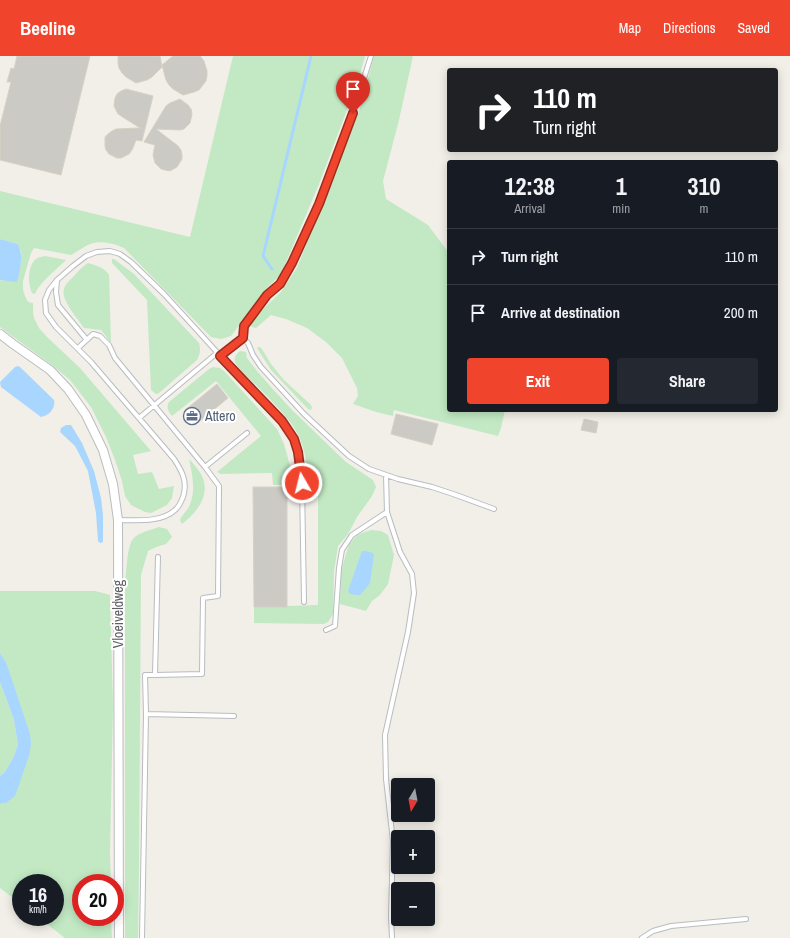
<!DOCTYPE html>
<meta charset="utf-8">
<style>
:root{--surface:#171b24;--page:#242831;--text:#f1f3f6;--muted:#9ea1a6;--line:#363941;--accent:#f1442d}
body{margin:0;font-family:"Archivo Narrow",sans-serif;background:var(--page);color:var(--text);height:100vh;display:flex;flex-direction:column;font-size:15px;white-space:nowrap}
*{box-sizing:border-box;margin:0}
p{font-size:13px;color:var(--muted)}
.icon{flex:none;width:22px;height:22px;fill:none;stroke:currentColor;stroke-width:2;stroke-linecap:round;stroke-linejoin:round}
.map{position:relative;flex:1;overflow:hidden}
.side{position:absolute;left:447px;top:104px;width:331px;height:252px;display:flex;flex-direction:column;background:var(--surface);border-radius:4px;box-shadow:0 2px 10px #0003}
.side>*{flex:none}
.banner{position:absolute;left:447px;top:12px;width:331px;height:84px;border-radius:4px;box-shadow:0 2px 10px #0003;background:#202124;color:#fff;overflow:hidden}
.needle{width:26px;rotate:190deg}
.controls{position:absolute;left:391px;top:722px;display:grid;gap:8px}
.controls a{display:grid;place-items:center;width:44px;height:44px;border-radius:4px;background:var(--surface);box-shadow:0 2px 10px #0003;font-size:20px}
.speed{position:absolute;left:12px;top:818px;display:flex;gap:8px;font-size:20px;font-weight:700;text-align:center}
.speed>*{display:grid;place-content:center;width:52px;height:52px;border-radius:50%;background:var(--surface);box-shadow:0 2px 10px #0003;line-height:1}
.speed small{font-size:10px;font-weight:400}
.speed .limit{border:6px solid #d22;background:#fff;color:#111}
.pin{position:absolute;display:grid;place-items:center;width:34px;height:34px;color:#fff;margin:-41px -17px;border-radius:50% 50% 50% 0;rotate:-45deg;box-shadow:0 0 4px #0007}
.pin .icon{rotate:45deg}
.me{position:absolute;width:44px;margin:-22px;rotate:352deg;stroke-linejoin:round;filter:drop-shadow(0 0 3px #0008)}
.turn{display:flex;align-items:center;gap:14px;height:84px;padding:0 20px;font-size:18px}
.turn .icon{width:52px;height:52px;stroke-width:2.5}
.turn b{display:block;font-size:28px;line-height:34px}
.eta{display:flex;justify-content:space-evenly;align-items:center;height:68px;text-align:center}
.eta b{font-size:24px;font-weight:700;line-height:28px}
.cta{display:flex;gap:8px;margin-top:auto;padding:8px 20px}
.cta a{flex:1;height:46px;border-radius:4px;background:var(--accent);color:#fff;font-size:16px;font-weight:700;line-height:46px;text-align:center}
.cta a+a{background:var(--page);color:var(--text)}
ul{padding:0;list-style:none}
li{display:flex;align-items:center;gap:12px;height:56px;padding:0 20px;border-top:1px solid var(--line)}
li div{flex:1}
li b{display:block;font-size:15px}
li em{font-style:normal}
header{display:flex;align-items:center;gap:24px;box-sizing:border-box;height:56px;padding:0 20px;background:var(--accent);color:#fff}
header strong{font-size:19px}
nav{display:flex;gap:22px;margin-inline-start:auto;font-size:14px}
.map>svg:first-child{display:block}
</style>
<header>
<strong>Beeline</strong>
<nav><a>Map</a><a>Directions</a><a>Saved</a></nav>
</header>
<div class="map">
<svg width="790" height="882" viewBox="0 0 790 882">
<rect width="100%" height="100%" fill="#f1efe7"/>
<!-- green -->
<path fill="#c2e9c4" d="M233,0h132l-6,22 -40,106 -38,90 -15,15 -35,47 -10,3 -10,-2 -87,-89c-10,-5 -24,-8 -34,-4 -7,3 -13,8 -19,11l-37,-7 -3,5 -8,28v9l2,6 3,6 5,1v9l1,6 5,10 8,9 33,31 71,83 -18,4 5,19 14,-2 7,17 15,-3 -2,12 -5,7 -16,8 -6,-1 -14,-7 -6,-9 -3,-15 -7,-21 -9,-23 -15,-30 -21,-27 -18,-15 -52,-38v-47l2,1 19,-16v-13l-3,-8 -18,-5v-48l190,46z
M374,0h39l-14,64 -16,61 3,18 42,26 21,28v157h56l-4,18 -3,8 -104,-26 -1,6 -17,-4 -23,-8 5,-8 -1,-8 -15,-30 -16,-16 -19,-14 -21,-9 -15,-4 -15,13 -4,-1 -2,-3 3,-5 28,-27 16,-24 21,-53 24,-63 17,-40z
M45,200l21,4c-9,9 -27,23 -31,34l-3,-1c-4,-9 -5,-27 4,-34 2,-2 6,-2 9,-3z
M112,203h2l20,15 65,69c2,7 1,11 -2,17l-38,33 -3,1 -5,-4 -4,-90 -35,-37z
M88,207c9,3 16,4 21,12l2,68 -10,-13 -17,-2c-6,-9 -24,-29 -20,-39 1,-5 6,-9 10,-13 4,-5 8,-9 14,-13z
M258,291h2l2,2 9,15 13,16 26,24 2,3 -1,3 -3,-1 -37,-39 -14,-22z
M240,295l6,1 1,6 10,13 14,16 22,24 53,51 27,18 3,7 -4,9 -15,21 -9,17 -10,12 -4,26 -1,42 -5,8 -4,2 -70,-1v-16l64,-2v-118l-11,-1c2,-22 -3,-46 -17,-64 -10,-13 -23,-26 -35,-38 -4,-4 -17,-16 -19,-20 -3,-5 -1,-9 4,-13z
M213,311l7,1 5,4 52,57 7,15 6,22 2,19h-19l-1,-12 -51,1 -4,-2 44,-36 -45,-55 -44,35c-4,-5 -6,-8 -3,-14l40,-33z
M189,403c5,5 10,11 13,17 9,20 -6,37 -20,48l-2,-4c2,-6 8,-9 10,-16 6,-14 2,-31 -1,-45z
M159,471l8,2 5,8 -6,7 -10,3 -8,4 -7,24 -2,292 -1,71h-13v-352c1,-10 2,-41 8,-47 6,-7 18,-9 26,-12z
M371,474l10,1 7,4 6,20 -6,29 -8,11 -8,6 -6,10 -26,-7 1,-33 6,-20 2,-6 8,-10z
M0,535h95l15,4 3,110 -3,148 1,30h-30v34h30l1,21h-47l-27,-21h17v-34h-34v21l-21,-16v-84l6,-1 23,-47 -23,-94 -6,-9z
M0,626l14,38 4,25 -5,13 -8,14 -5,4z"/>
<!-- water -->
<path fill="#a8d6ff" d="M0,183l18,5c6,13 2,25 -1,38l-17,-2z
M18,310l2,1 34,33c2,8 -5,16 -13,17l-40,-30 -1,-5 15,-15z
M66,369h5l11,18 12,28 7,27 2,17v27l-3,1 -2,-2 -2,-28 -8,-42 -13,-25 -15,-14 1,-4z
M362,495h4l7,2 1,2 -4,28 -3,4 -7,8h-4l-6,-1 -2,-3z
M0,597l6,9 24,72 1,10 -2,12 -14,40 -9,7 -6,1v-28l5,-4 8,-14 5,-13 -4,-25 -14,-38z"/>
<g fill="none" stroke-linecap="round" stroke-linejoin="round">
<!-- stream -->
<path stroke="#a8d6ff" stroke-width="3" d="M272,213l-9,-13 48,-200"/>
</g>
<!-- building -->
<path fill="#cccac4" stroke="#d6d1c4" d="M17,0h73l-29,119 -61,-15v-34l11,-44h-4l4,-14 3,1z
M118,0h42l2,11 -10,10 -5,3 -11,3 -10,-6 -4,-4 -3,-5 -1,-5z
M173,0h27l4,5 3,10v5l-1,5 -7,9 -5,2 -11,3 -10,-6 -4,-4 -3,-5 -4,-15z
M126,33l27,7 -11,45 -6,-1 -4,10 -3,4 -8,4h-4l-8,-4 -3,-4 -1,-4v-9l3,-3 4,-3 4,-2 24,-1 -22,-14 -4,-8 1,-8 2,-4 4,-3z
M180,43l8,6 3,4 1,5 -2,9 -6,6 -4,1 -24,-1 22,17 3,4 1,5v4l-5,8 -7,4 -5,-1 -4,-1 -6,-6 -2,-8 2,-10 -11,-3 22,-36 4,-3z
M217,328l11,14 -33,27 -11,-14z
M396,358l42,10 -6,21 -41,-11z
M584,363l14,3 -2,11 -15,-3z
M253,431h34v120h-33z"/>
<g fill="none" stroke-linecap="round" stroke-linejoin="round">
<!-- service casing -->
<g stroke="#b9bcc1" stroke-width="6">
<path id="service" d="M57,224l-1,12 2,13 29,35
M243,282l1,-12 23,-31 13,-11 12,-21 27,-59 34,-91 18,-57
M78,292l15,-14 7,2 9,9 6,13 90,109 42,-34
M220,300l23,-18 5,5 5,12 8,12 43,47 45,42 20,13 29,10 34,8 24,8 38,14
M139,362l78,-65
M386,419l1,37 13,40 12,22 2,19 -6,39 -23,103 1,44 7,62 -2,75 1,22
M118,464c18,0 43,3 57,-10 4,-3 6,-8 8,-13 5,-15 -1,-26 -9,-38l-83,-97 -35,-35 -10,-14 -1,-13 4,-10 8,-10 16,-14 13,-10 11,-4 13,-1 10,3 11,8 33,32 32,35 39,43 47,49 12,18 4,13 4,31 2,119
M158,501l-3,118 47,-1 1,-76 15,-2 1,-110 -14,-19
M326,574l9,-4 4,-58 3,-18 10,-15 35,-23
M155,619h-10l1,39 88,2
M142,882l4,-224
M642,882l11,-7 18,-5 75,-7"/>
</g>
<!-- minor casing -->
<g stroke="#b9bcc1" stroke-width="10">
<path id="minor" d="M0,278l13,10 37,26 18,19 18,26 17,35 10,34 5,36 1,418"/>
</g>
<!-- service -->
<use href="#service" stroke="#fff" stroke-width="4"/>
<!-- minor -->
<use href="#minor" stroke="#fff" stroke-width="8"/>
</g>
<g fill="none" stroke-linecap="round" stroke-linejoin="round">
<!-- route casing -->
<g stroke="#9d2c1d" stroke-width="10">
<path id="route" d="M302,427l-4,-31 -4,-13 -12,-18 -62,-65 23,-18 1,-12 23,-31 13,-11 12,-21 27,-59 34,-91"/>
</g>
<!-- route -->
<use href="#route" stroke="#f1442d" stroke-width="7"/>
</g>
<!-- icons -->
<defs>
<g id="office-ring" transform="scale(0.9)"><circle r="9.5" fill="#fff" stroke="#5c6f8a" stroke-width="1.5"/><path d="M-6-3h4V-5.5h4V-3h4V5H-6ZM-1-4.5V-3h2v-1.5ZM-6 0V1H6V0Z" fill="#5c6f8a"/></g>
</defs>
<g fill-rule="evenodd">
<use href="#office-ring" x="192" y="360"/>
</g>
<g text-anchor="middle" stroke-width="4" stroke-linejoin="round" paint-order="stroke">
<!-- service labels -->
<g font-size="14" fill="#4e5e75" stroke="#fff" text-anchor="start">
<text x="205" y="365">Attero</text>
</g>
<!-- street labels -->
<g font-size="14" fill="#5e6267" stroke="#fff">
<text transform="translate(118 558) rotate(-90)" y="5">Vloeiveldweg</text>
</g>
</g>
</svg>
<div class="controls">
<a><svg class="needle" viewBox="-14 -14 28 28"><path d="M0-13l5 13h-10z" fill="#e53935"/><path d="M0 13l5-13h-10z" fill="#9ea1a6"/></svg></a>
<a>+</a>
<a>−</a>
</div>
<div class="speed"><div>16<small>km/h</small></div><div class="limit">20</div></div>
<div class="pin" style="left:353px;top:57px;background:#d93025"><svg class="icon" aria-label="arrive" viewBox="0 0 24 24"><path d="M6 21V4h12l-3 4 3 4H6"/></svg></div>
<svg class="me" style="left:302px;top:427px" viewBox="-20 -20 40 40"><circle r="17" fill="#f1442d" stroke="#fff" stroke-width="3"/><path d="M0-11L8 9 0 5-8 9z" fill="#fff"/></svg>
<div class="banner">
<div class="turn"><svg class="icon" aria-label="right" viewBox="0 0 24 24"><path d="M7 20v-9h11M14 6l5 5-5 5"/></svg><div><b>110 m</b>Turn right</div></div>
</div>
<section class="side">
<div class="eta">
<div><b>12:38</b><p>Arrival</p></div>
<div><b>1</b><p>min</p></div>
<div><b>310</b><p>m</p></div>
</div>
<ul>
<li><svg class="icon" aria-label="right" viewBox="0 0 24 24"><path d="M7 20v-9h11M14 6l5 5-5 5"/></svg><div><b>Turn right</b></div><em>110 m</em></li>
<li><svg class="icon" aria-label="arrive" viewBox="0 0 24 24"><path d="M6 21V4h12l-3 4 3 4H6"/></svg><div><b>Arrive at destination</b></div><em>200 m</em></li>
</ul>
<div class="cta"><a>Exit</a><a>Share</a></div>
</section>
</div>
